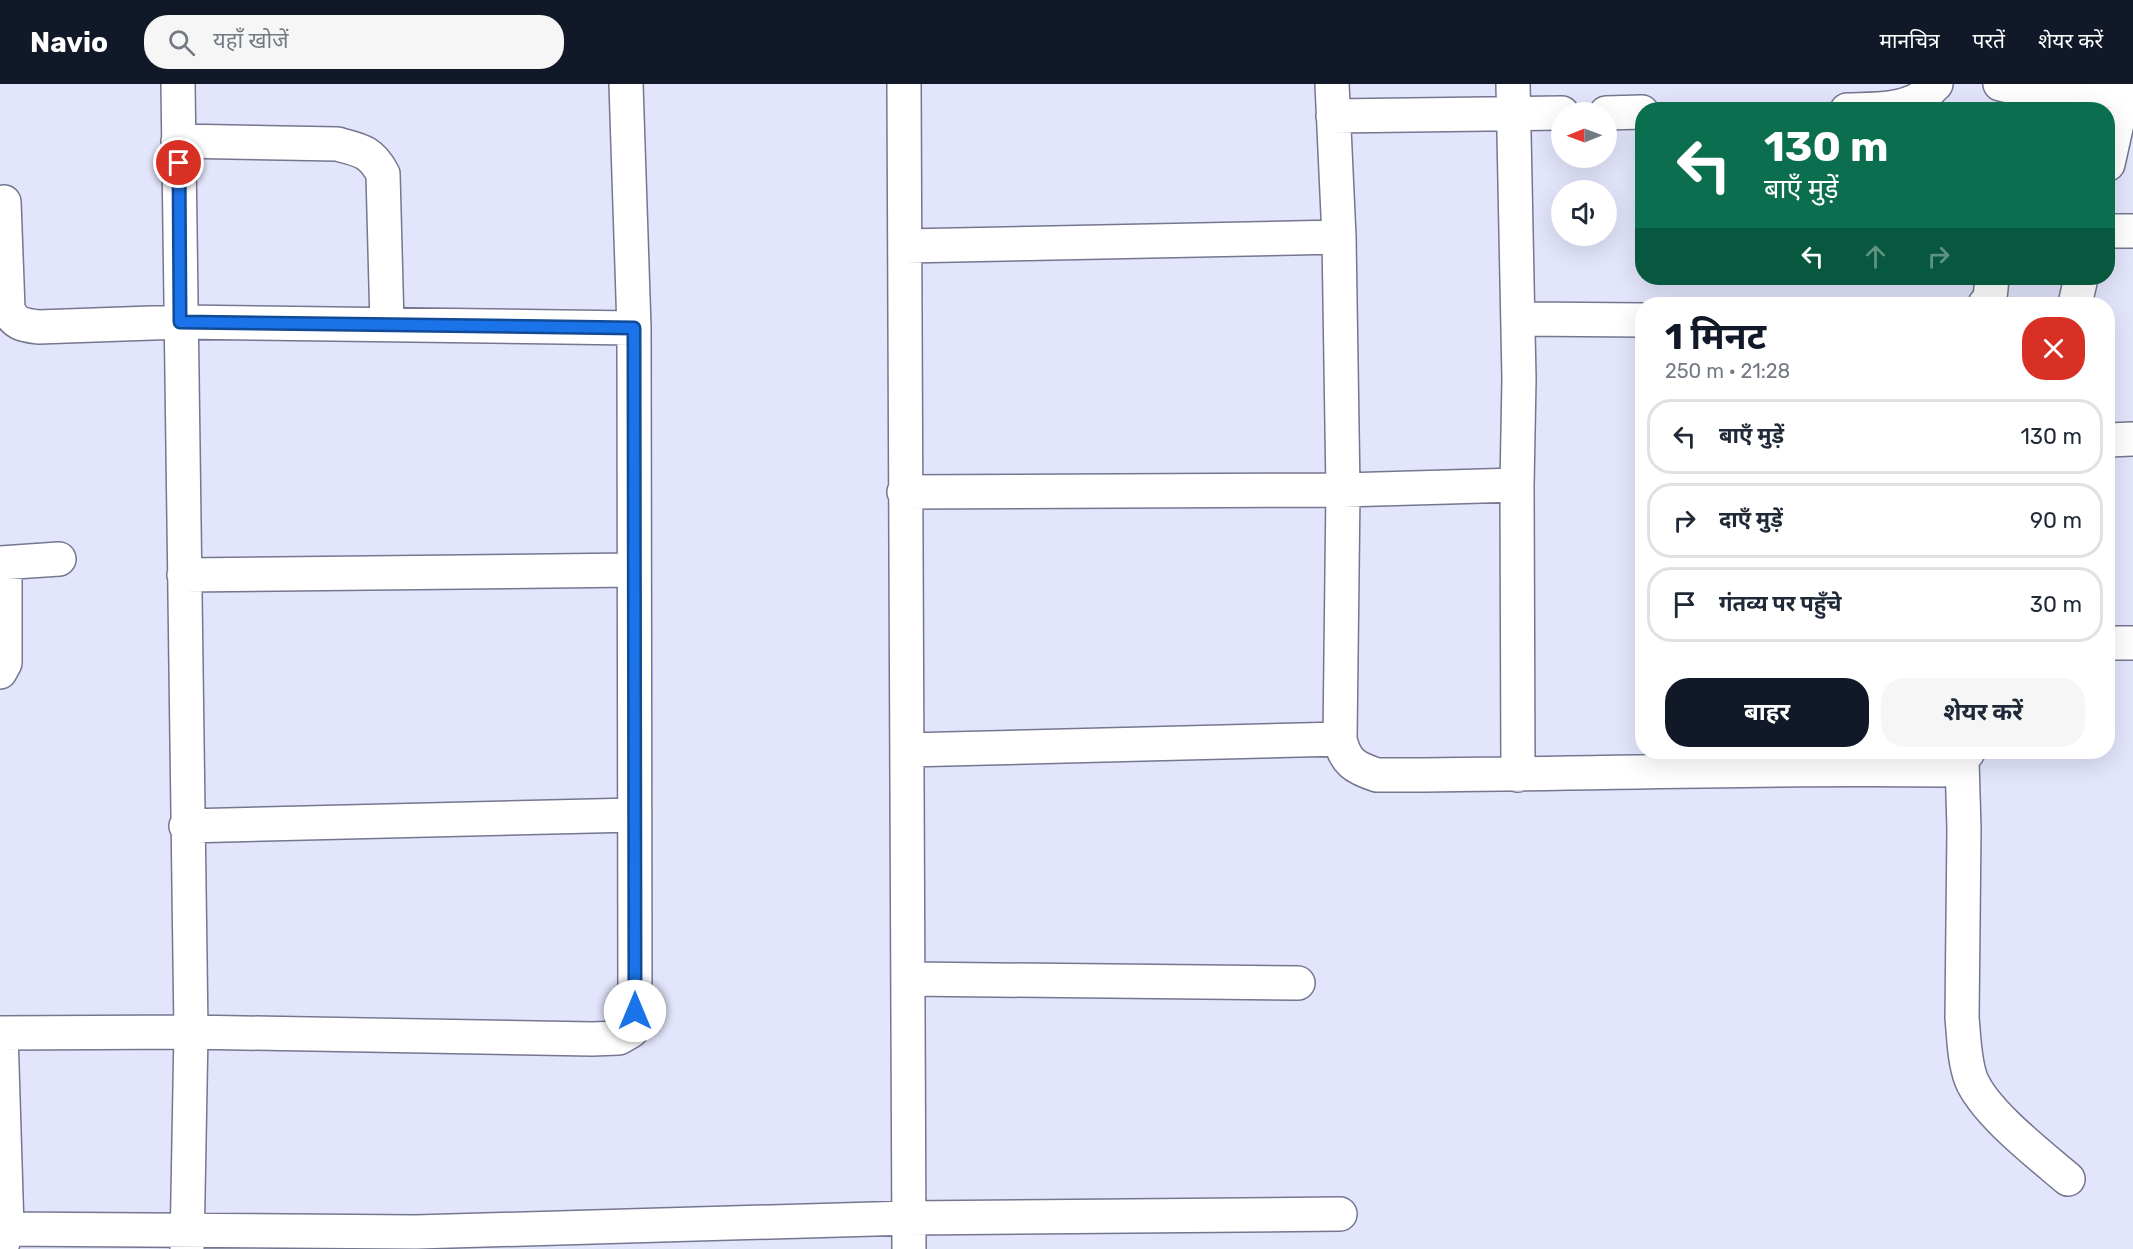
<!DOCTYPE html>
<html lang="hi">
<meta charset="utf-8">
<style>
:root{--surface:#fff;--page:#f6f6f7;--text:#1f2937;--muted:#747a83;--line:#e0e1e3;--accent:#111827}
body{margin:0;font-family:Rubik,"Noto Sans Devanagari",sans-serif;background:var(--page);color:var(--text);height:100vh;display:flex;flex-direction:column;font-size:22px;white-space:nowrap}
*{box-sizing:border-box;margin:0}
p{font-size:20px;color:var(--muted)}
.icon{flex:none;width:33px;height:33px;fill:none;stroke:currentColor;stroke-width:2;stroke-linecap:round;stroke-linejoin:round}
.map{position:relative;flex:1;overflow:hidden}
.drawer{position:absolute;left:1635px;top:213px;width:480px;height:462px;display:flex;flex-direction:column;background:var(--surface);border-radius:24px;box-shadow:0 6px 24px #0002}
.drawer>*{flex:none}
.hud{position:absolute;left:1635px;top:18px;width:480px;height:183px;border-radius:24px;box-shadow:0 6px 24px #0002;background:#0b6e4f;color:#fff;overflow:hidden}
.needle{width:39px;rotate:269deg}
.fabs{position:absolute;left:1551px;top:18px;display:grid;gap:12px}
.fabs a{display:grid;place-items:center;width:66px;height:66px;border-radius:50%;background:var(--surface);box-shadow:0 6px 24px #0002;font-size:30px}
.pin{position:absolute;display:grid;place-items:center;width:51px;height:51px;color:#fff;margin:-26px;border:3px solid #fff;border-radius:50%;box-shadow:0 2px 6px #0007}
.me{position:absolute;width:66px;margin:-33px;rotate:0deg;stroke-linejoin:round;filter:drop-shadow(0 0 4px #0008)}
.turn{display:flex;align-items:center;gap:21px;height:126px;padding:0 30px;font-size:27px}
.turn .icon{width:78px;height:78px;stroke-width:2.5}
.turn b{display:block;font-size:42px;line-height:51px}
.lanes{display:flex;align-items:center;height:57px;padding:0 30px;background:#0003;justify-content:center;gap:30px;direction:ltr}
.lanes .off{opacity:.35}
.round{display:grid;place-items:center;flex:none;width:63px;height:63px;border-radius:24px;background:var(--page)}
.overview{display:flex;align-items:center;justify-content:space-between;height:102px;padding:0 30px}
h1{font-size:36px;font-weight:700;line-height:45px;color:var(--accent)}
.button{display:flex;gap:12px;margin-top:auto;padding:12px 30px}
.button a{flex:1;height:69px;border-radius:24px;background:var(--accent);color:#fff;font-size:24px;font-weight:700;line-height:69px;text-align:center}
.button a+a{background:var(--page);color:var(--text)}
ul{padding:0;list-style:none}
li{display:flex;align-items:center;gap:18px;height:75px;margin:0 12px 9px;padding:0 18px;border:3px solid var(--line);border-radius:24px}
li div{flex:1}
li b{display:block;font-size:22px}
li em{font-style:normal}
header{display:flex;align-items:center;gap:36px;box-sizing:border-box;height:84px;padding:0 30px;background:var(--accent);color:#fff}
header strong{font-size:28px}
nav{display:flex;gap:33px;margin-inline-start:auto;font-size:21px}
.search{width:420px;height:54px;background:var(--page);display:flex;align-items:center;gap:15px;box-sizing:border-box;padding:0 21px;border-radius:24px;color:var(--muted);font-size:22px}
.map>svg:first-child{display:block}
</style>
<header>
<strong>Navio</strong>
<div class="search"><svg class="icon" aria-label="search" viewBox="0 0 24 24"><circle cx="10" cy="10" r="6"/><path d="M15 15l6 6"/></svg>यहाँ खोजें</div>
<nav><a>मानचित्र</a><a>परतें</a><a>शेयर करें</a></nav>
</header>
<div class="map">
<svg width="2133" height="1165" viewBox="0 0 2133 1165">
<rect width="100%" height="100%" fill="#e2e5fb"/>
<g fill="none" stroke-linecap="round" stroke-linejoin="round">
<!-- minor casing -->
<g stroke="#74778f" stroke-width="36">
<path id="minor" d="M178,0l13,948 -4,217
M904,0l5,1165
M1332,0l7,153 4,253 -3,249c5,23 15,29 37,36 189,0 378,-8 566,-5 12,-3 18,-8 25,-18
M1513,0l6,295 -2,106 1,290
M2000,0l22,5 111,3
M1847,26c24,-1 54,1 75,-13 5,-3 9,-9 14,-13
M1606,29l36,-1
M1333,32l229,-3
M178,57l159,3c23,6 34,7 46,30l4,150
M2108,80l16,-72
M4,118l4,107c6,15 15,16 30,18l142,-5 454,6
M2108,147h25
M905,162l434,-9
M1985,220l5,-6 2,-20
M2075,220l6,-26
M1518,235l124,1
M2108,356l25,-1
M904,408l439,-2 174,-5
M0,479l59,-4
M184,491l450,-5
M2108,559h25
M0,588l5,-9v-100
M907,666l433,-11
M1962,677l2,68 -2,189c2,19 2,42 9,61 13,33 70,77 97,100
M186,742l448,-11
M908,895l390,4
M0,949l191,-1 401,7 27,-1 12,-7 4,-20 -1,-683 -8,-244
M0,1145l416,3 493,-14 431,-4
M1,1165l6,-20 -6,-196"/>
</g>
<!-- minor -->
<use href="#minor" stroke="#fff" stroke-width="33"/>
</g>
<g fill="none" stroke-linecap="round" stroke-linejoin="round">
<!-- route casing -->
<g stroke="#114b97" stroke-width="15">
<path id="route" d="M179,79l1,159 454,6 1,683"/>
</g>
<!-- route -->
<use href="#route" stroke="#1a73e8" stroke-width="10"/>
</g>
</svg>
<div class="fabs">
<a><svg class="needle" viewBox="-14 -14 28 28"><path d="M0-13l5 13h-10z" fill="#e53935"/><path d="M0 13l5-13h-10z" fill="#747a83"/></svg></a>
<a><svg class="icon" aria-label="sound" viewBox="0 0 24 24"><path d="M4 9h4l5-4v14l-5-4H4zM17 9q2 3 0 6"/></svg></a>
</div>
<div class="pin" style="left:179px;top:79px;background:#d93025"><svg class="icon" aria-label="arrive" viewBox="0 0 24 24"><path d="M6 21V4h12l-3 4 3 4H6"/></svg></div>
<svg class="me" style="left:635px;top:927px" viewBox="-20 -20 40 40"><circle r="19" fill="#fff"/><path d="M0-13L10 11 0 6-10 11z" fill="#1a73e8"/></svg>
<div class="hud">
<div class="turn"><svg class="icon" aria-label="left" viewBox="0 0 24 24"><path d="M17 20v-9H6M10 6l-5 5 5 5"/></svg><div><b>130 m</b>बाएँ मुड़ें</div></div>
<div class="lanes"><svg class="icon" aria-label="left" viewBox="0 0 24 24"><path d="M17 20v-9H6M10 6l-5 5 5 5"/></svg><svg class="icon off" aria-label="ahead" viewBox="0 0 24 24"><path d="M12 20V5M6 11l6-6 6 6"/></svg><svg class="icon off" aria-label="right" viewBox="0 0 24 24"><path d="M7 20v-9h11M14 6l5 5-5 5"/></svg></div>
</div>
<section class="drawer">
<div class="overview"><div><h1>1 मिनट</h1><p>250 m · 21:28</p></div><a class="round" style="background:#d93025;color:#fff"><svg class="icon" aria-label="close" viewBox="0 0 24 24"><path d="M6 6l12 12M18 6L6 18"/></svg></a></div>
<ul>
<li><svg class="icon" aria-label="left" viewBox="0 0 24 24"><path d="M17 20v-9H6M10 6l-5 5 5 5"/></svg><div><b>बाएँ मुड़ें</b></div><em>130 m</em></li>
<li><svg class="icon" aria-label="right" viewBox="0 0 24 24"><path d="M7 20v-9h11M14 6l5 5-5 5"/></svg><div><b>दाएँ मुड़ें</b></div><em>90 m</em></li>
<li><svg class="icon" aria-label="arrive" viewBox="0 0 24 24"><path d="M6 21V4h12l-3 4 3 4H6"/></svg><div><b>गंतव्य पर पहुँचे</b></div><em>30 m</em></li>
</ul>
<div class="button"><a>बाहर</a><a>शेयर करें</a></div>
</section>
</div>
